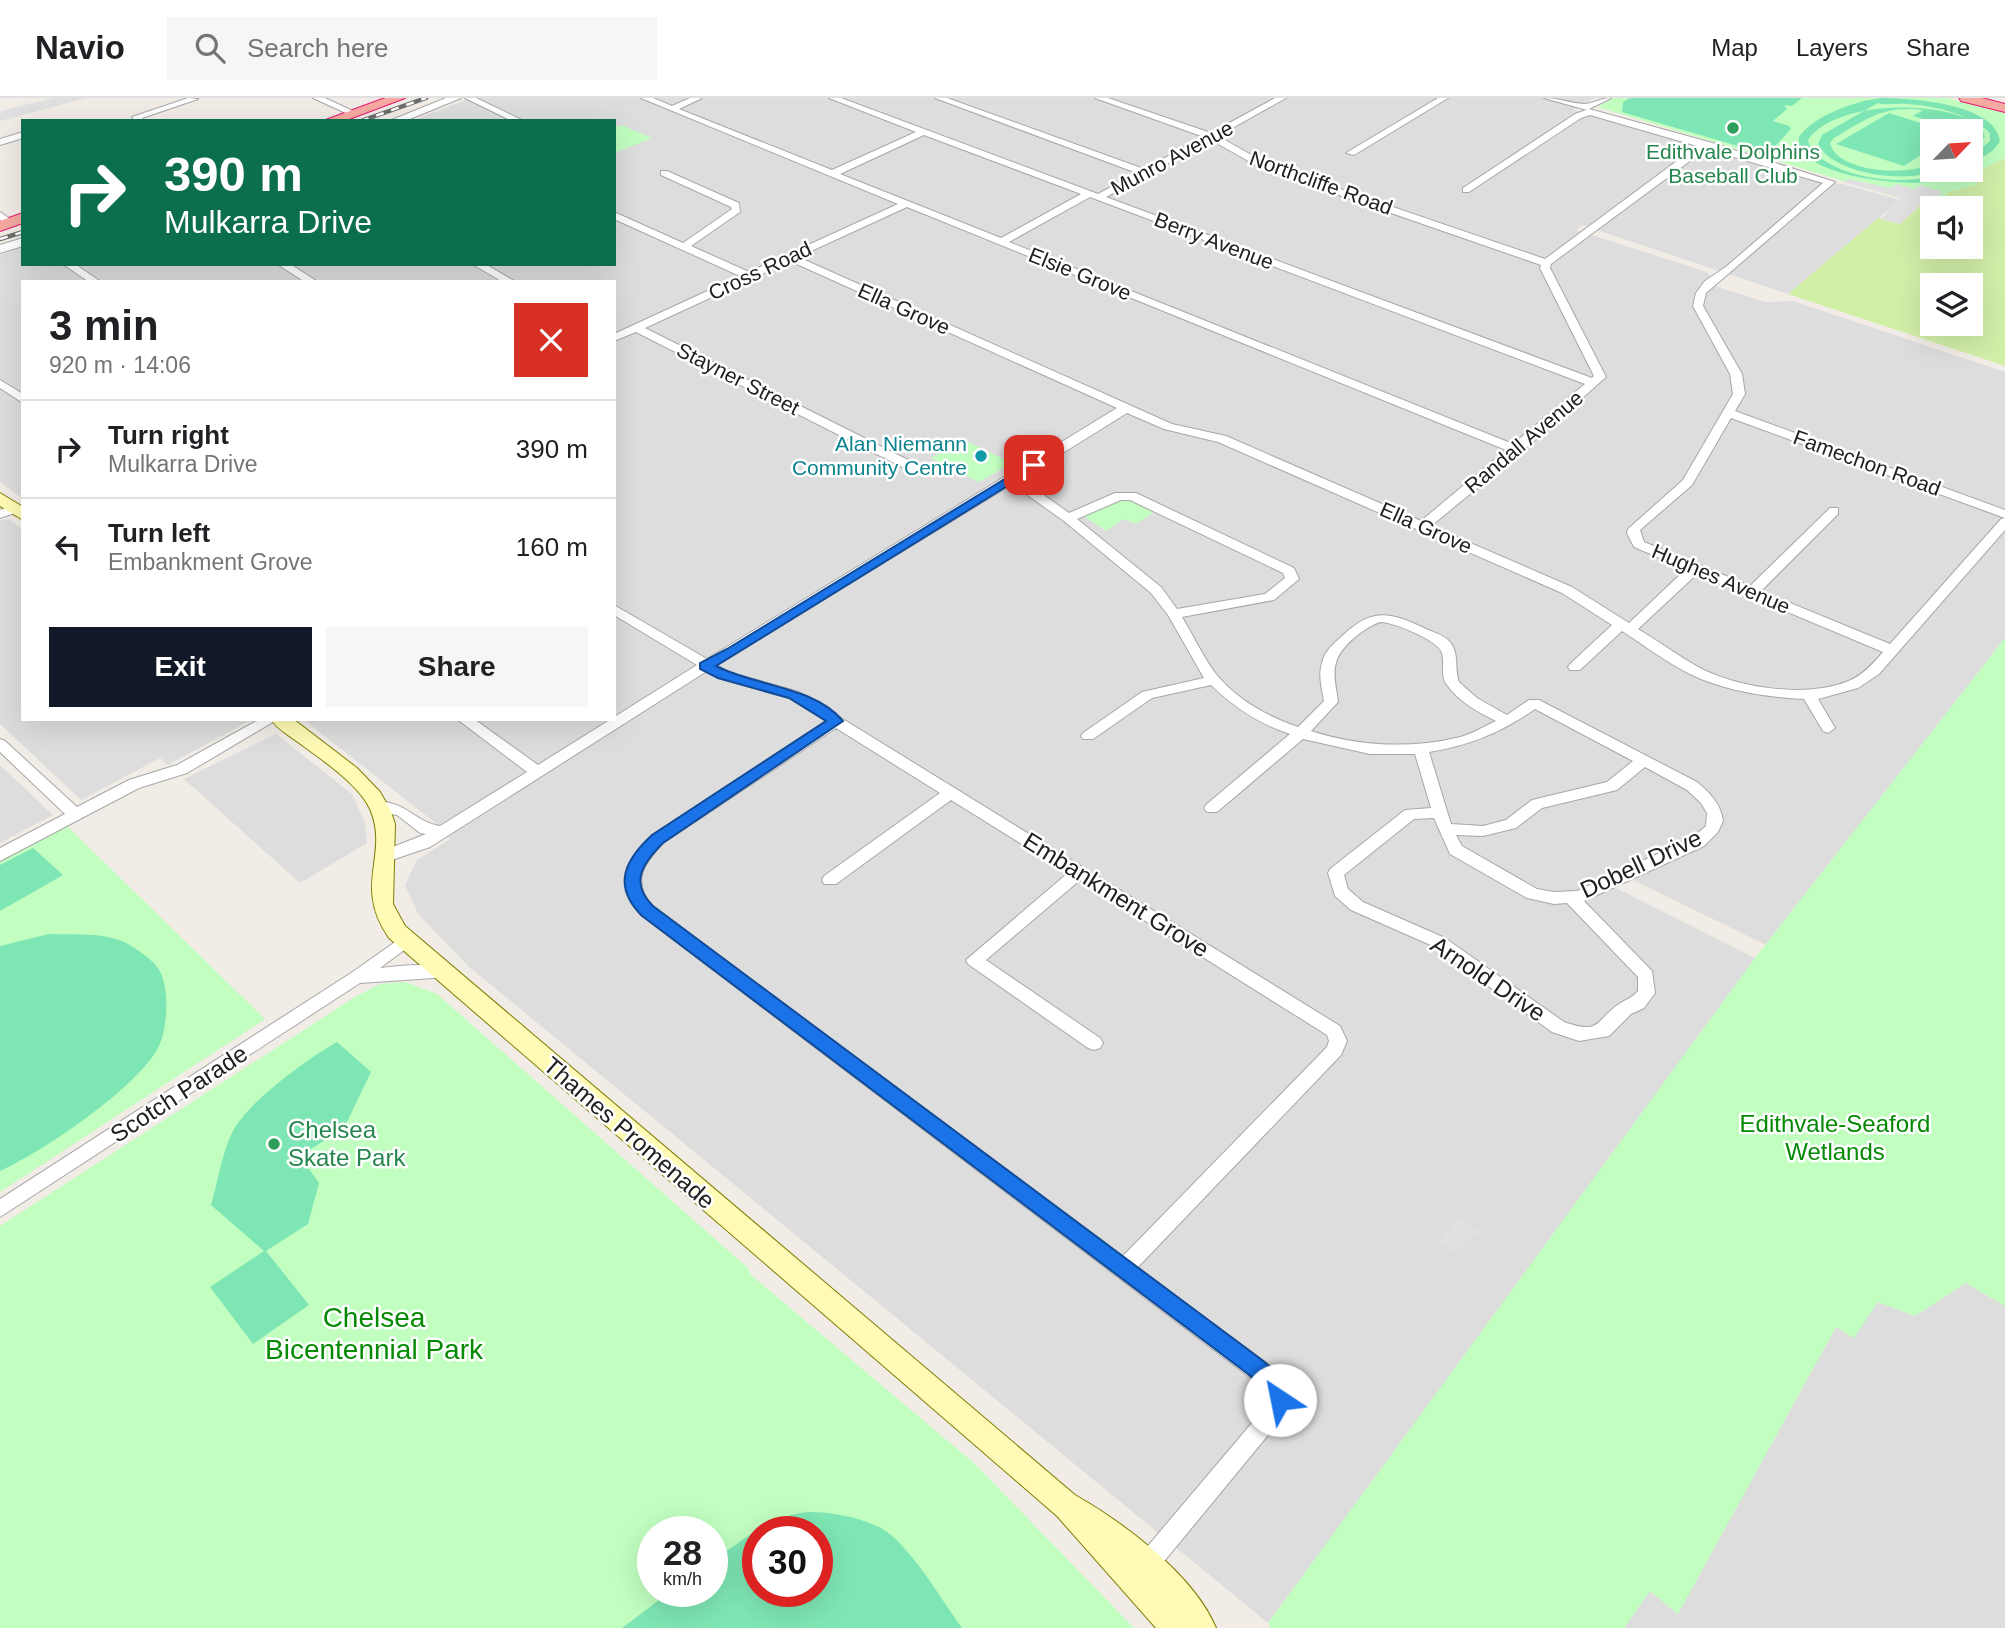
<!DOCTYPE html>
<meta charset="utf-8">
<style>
:root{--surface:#fff;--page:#f6f6f6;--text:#202124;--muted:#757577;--line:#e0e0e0;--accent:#111827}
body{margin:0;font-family:Arial,sans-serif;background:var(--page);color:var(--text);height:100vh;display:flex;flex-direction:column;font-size:26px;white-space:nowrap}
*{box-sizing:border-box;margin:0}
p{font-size:23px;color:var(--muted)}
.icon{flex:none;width:38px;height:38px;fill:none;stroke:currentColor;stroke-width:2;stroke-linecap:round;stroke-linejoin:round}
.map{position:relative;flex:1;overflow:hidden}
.sheet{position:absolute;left:21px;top:182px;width:595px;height:441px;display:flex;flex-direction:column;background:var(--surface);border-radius:0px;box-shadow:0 7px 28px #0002}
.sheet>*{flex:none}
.banner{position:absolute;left:21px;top:21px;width:595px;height:147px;border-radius:0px;box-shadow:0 7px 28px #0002;background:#0b6e4f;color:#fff;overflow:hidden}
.needle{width:46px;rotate:65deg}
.tools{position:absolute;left:1920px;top:21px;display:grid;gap:14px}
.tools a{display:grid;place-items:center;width:63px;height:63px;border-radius:0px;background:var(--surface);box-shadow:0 7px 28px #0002;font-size:35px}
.speed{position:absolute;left:637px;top:1418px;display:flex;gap:14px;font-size:35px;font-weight:700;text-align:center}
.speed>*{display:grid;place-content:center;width:91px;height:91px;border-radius:50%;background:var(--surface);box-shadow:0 7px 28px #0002;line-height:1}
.speed small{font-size:18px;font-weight:400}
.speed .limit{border:10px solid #d22;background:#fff;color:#111}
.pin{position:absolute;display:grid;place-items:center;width:60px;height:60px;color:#fff;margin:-30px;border-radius:14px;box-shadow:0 4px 10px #0006}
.me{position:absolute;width:77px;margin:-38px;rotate:326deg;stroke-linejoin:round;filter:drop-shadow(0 0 5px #0008)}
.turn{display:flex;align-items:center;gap:24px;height:147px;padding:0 28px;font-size:32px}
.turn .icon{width:91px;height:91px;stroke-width:2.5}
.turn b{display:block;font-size:49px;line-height:60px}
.round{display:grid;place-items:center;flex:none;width:74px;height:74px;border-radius:0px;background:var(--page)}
.headline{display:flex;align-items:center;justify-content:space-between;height:119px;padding:0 28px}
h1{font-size:42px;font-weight:700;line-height:52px}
.primary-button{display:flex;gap:14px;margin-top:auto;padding:14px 28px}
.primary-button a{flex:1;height:80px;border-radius:0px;background:var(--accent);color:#fff;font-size:28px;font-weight:700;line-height:80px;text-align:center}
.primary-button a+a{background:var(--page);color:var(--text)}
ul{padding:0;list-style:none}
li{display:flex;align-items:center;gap:21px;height:98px;padding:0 28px;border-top:2px solid var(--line)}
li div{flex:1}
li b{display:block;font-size:26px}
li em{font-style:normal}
header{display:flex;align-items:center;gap:42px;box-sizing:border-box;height:98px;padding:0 35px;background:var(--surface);border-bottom:2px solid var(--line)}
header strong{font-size:33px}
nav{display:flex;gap:38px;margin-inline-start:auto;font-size:24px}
.search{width:490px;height:63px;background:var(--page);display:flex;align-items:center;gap:18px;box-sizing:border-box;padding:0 24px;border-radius:0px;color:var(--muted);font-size:26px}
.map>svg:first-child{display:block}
</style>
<header>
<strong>Navio</strong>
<div class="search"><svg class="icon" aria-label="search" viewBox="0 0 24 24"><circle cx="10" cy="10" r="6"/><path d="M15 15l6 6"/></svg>Search here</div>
<nav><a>Map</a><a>Layers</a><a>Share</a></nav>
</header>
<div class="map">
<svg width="2005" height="1530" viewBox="0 0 2005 1530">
<rect width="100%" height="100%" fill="#f1ece6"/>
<!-- residential -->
<path fill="#dedddd" d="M471,0h1123l-21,12 244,72 26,2 57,16 -112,94 -206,-69 -6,5 131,42 11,15 47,15 28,-1 212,71v266l-239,307 -135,-66 -17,8 141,71 -164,269 -323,396 -800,-657 -50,-52 -13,-29 12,-25 33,-21 -17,-18 -130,-102h311v-437h-591v217l-23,-17v-227l23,-8v17h591v-143h-203z
M9,421l14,11v189h230l-85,46 -8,-7 -79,42 -81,-76v-204z
M276,636l76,60 13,29 2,20 -67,40 -116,-104z
M0,667l53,50 -53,28z
M1966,1185l39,23v322h-381l25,-37 29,22 158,-286 42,-25 37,14z"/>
<!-- grass -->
<path fill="#d2efa8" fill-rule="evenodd" d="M2005,60v208l-217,-72 90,-76 22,6 20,-18h7l22,-14 29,-8 -12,-6zM1932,110h38v39h-38zM1932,187h38v39h-38z"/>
<!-- park -->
<path fill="#c1fec0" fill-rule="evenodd" d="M1612,0h335l58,15v45l-39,20 13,6 -30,8 -23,14 -328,-99zM1932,33h38v39h-38z
M621,27l31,13 -38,15v-25z
M964,342l48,23 -33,19 -48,-24z
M1119,402l17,2 20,9 -20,13 -12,-5 -18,12 -24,-16z
M2005,540v668l-39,-23 -51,33 -37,-14 -24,36 -18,-11 -158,287 -28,-23 -26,37h-353l-3,-5 487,-665z
M67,728l198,193 -265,173v-331z
M405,884l32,12 311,274 2,6 225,190 159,164h-1134v-402l355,-229 25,-13zM653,1433h59v60h-59zM758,1433h59v60h-59z"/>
<!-- pitch -->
<path fill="#7ee6b4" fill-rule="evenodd" d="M1630,0h172l-10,8 -8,-1 3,4 -14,12 16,5 2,3 -22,24 -4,1 -143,-42 1,-10z
M1881,0c28,0 116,5 119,44l-8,9 -21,14v-8l19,-16v-8c-32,-35 -154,-35 -182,7l3,10c27,27 78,34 115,28 13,-3 23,-8 37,-8 -11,6 -23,10 -36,12 -25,4 -133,-6 -128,-45 15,-22 57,-36 82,-39z
M1878,5c9,3 18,0 28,1 21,1 74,9 79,33l-14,12 1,-17 -16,-13 -10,7 -1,4 3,1h-16v17l-28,18 -68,-22 53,-31 44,14 7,-3 -27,-8 10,-6c-39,-5 -57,9 -89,28l-4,5c7,30 80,34 102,20v7h6c-29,14 -105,5 -120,-26l4,-9z
M33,750l30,27 -63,36v-46z
M49,836c24,1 53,-2 75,8 9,4 29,18 34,26 12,18 10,59 1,78 -19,40 -118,107 -159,125v-225z
M337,944l34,30 -27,56 -44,28 19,27 -11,41 -42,27 43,54 -56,39 -43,-57 54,-36 -53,-46c7,-23 11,-53 22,-74 16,-30 74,-72 104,-89z
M808,1414c24,0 51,5 73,16 27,14 62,74 81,100h-340l49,-37h41v-29c29,-21 59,-47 96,-50zM758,1433h59v60h-59z"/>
<!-- parking -->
<path fill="#e0e0e0" d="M54,0h32l-86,23v-10z
M1848,81l43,9 5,-4 19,5 5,-4 23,7 -17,14h-7l-19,18 -19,-5 20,-21 -58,-16z
M1459,1119l24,16 -15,6 -13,14 -16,-11z"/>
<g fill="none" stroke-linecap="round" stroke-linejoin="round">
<!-- minor casing -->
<g stroke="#a7a7a7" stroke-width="2">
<path id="minor" d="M188,0l10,1 -56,19 2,3h-9l-3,-4z
M313,0h12l32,15 -7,2z
M465,0h11l48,23h-12z
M641,0h12l19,8 18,-8h12l-23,11 153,61 84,-38 -87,-34h12l257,96 39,-21 -202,-75h12l197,71 60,-32 -109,-39h13l103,35 64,-35h11l-68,38 49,28 278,95 152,-113 -107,-31 -9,3 -112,74h-6v-4l112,-74 14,-5 120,33 126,40 -129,111 -3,13 39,68 3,20 -10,17 270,99v8l-274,-100 -39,67 -52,45 4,12 106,44 80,-78h8v6l-77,77 129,53 111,-125 4,-1v12l-126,144 -21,14 -40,11 17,29 -7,5 -5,-2 -19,-32c-38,-2 -78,-8 -112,-24 -25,-12 -48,-30 -70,-44l-42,39h-10l-2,-3 2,-3 42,-39 -50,-32 -344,-151 -54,-13 -37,-16 -106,66 48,34 46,-20h21l158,75 5,11 -25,21 -92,17c11,18 21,40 34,57 20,25 52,43 82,53l26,-26c-2,-12 -6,-26 -2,-38 2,-11 11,-19 19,-26 30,-29 48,-26 83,-9 8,4 18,6 25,13 11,12 5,27 10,41l18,16 30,17 22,-15h10l158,82c13,11 24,22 26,39l-5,11 -14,14 -120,55 68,70 3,22 -11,15 -13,6 -22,22 -30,5 -27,-9 -119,-86 -82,-36 -16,-14 -7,-23 2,-4 75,-59 26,-2 -16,-54h-45l-67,-15 -86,73h-10l-3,-4 3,-4 83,-70c-31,-10 -55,-26 -79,-49l-59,13 -59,41h-10l-2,-3 2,-3 59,-41 62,-14 -36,-63 -17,-22 -87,-72 -52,-37 -295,181 11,7 71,20 541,334 7,15 -6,14 -204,213 136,100c15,15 19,29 10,49l-131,159 -8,3 -8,-3 -3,-8 3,-8 132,-156 1,-10 -5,-6 -623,-473 -10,-14 -6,-19 4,-17 15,-21 9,-9 173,-114 -37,-23 -71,-20 -11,-7 -277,176 -44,15 -8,-6 2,-4 46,-18 -6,-1 -23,-18 -23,-4 -3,-4 3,-4c27,-6 42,20 66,23l87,-54 -70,-53h17l64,46 159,-100 -83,-50v-10l93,54 410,-251 -327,-147 -145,67 273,137v6h-8l-274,-139 -22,9v-7l126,-58 -126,-57v-7l69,31 49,-34 -1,-2 -70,-32v-4h6l72,32 1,9 -49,34 58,26 149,-68zM924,37l157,59 -80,44 -161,-64zM1211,42l50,28 280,97 -1,3 54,108 -2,2 -486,-181zM1706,51l117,34 -96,83 -22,15 -9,12 -3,13 37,68 3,20 -50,86 -55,49 -1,4 7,14 52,22 -57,54 -57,-36 -141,-61 89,-73 86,-76 -56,-109 1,-4zM1090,99l495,187 -72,60 -504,-202zM907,109l599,243 -85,71 -195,-85 -54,-12 -374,-167zM1121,402h9l153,73 2,5 -20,16 -88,15 -16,-22 -84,-68zM1697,476l186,78c-10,12 -22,25 -37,30 -42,16 -109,6 -148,-15 -21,-12 -40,-26 -60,-38zM1380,524c13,0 58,18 62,31 3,12 -2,22 5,32 12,17 31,27 49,36 -13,6 -26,14 -40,17 -47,11 -99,8 -145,-7l27,-29c-1,-12 -6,-27 -2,-39 4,-17 28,-35 44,-41zM1535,611l98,52 -26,21 -75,18 -26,20 -23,6 -32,-2 -22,-72c42,-7 71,-19 106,-43zM836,630l104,65 -116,83 -2,4 2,4h12l115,-84 117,73 -102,87 2,4 120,84 6,2 6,-2 3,-5 -3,-5 -114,-78 94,-80 247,155 2,6 -2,6 -205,210 -469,-350c-22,-26 -10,-43 10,-64zM1645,669l42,23 14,13 6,10 -1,13 -14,12 -115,53 -23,1 -17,-3 -75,-43 -6,-11 27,1 33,-8 26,-20 75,-18zM1434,720l16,36 77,44 27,6 13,-1 71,74v14c-6,7 -11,8 -19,13 -25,17 -17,31 -55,18l-119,-84 -82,-36 -15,-13 -4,-14 70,-56z
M1438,0h10l-94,57 -8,-2z
M1544,0c14,0 26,5 40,6 8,0 17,-6 27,-6l-24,12z
M23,34v6l-23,7v-6z
M0,114l13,9v4h-6l-7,-5z
M63,166h12l26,18h-12z
M277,166h13l28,18h-13z
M472,166h13l31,18h-13z
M0,282l23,14v9l-23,-15z
M14,407l4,1v6l-18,6v-8z
M260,621h18l-91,54 -48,15 -139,73v-13l65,-34 -65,-62v-13l5,2 72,66 52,-27 48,-15z
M405,837l6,2 2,4 -2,4 -31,23c21,-2 47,-6 68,1l2,4 -2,4 -88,6 -360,234v-18l351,-226z"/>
</g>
<!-- tertiary casing -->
<g stroke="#a7a7a7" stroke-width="2">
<path id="tertiary" d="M446,0h15l-56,23h-16z
M23,140v8l-23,7v-8z"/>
</g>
<!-- secondary casing -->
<g stroke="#7d7e00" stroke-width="2">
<path id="secondary" d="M0,395l23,14v13l-23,-14z
M271,621h22l64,49 23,24 10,17 5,15 -2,80 12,22 670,569c49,28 119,80 141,133h-60l-99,-112 -668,-578c-37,-53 1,-83 -19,-129 -12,-26 -52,-52 -75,-69 -8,-6 -19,-12 -24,-21z"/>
</g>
<!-- trunk casing -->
<g stroke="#ea1874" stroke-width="2">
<path id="trunk" d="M385,0h20l-61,23h-21z
M1959,0h23l23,6v8l-44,-11z
M23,115v10l-23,8v-10z"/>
</g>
<!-- minor -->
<use href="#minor" fill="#fff" fill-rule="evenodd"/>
<!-- tertiary -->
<use href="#tertiary" fill="#fff" fill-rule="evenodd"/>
<!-- secondary -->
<use href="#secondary" fill="#fffbb6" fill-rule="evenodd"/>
<!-- trunk -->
<use href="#trunk" fill="#f6aaa1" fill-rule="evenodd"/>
<!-- rail casing -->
<g stroke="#6e6e6e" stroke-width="4.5">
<path id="rail" d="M361,23l65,-23
M0,141l23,-7"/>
</g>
<!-- rail -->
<use href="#rail" stroke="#fff" stroke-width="2.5" stroke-dasharray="8" stroke-linecap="butt"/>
</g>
<!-- route -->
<path fill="#1a73e8" stroke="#114b97" stroke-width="2" d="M1034,363l4,1v5l-322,199c38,20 98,20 127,55l-180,122c-20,20 -34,40 -10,63l609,454c14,12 35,26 26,47l-8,3 -7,-3 -4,-15 -21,-18 -607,-459c-29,-30 -16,-55 11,-80l174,-114 -37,-23 -71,-20 -18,-9v-6l27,-14z"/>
<!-- markers -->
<g fill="#2e9e5b" stroke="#fff" stroke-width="2.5">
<circle cx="1733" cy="30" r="7"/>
<circle cx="274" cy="1046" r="7"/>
</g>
<circle fill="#0f9aa8" stroke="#fff" stroke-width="2.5" cx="981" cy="358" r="7"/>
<g text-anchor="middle" stroke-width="5" stroke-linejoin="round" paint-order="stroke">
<!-- far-leisure labels -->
<g font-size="21" fill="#27864d" stroke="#fff">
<text x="1733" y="61">Edithvale Dolphins<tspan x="1733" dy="24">Baseball Club</tspan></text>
</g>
<!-- far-street labels -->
<g font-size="21" fill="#202020" stroke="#fff">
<text transform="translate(1172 60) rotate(-28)" y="7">Munro Avenue</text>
<text transform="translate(1321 85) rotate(20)" y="7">Northcliffe Road</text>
<text transform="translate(1214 143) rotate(21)" y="7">Berry Avenue</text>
<text transform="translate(760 173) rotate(-25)" y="7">Cross Road</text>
<text transform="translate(1080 176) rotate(22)" y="7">Elsie Grove</text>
<text transform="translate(904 211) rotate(24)" y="7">Ella Grove</text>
<text transform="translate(738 281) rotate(27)" y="7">Stayner Street</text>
<text transform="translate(1524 344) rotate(-40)" y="7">Randall Avenue</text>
<text transform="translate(1867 365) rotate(20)" y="7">Famechon Road</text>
<text transform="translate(1426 430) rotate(24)" y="7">Ella Grove</text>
<text transform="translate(1721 481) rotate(23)" y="7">Hughes Avenue</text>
</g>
<!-- far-culture labels -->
<g font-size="21" fill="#0d838f" stroke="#fff" text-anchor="end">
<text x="967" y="353">Alan Niemann<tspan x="967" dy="24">Community Centre</tspan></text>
</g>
<!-- street labels -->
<g font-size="24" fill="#202020" stroke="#fff">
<text transform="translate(1641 766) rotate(-25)" y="8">Dobell Drive</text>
<text transform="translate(1116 797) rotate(32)" y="8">Embankment Grove</text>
<text transform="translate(1488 881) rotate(34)" y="8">Arnold Drive</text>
<text transform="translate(179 996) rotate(-33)" y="8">Scotch Parade</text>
<text transform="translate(629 1035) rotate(41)" y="8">Thames Promenade</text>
</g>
<!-- park labels -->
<g font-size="24" fill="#048903" stroke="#fff">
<text x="1835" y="1034">Edithvale-Seaford<tspan x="1835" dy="28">Wetlands</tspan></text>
</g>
<!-- leisure labels -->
<g font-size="24" fill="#27864d" stroke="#fff" text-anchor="start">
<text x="288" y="1040">Chelsea<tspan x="288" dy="28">Skate Park</tspan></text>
</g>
<!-- near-park labels -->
<g font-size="28" fill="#048903" stroke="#fff">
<text x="374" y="1229">Chelsea<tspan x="374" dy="32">Bicentennial Park</tspan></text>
</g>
</g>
</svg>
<div class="tools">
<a><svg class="needle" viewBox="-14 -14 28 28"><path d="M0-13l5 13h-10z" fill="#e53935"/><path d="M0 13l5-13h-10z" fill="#757577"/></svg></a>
<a><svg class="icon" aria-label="sound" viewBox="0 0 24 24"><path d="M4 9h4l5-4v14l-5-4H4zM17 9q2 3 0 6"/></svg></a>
<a><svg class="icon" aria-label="layers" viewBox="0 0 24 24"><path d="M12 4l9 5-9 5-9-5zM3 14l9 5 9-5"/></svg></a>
</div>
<div class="speed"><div>28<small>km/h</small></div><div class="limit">30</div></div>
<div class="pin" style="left:1034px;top:367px;background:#d93025"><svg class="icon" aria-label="arrive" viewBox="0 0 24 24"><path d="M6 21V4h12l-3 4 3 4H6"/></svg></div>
<svg class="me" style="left:1280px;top:1302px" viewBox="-20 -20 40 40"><circle r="19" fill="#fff"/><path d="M0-13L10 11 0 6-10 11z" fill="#1a73e8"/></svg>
<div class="banner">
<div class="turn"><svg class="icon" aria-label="right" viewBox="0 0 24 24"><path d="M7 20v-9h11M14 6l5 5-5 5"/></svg><div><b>390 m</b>Mulkarra Drive</div></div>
</div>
<section class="sheet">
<div class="headline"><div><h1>3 min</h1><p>920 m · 14:06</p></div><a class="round" style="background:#d93025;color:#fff"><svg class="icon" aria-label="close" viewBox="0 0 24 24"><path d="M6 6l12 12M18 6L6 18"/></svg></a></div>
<ul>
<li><svg class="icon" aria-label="right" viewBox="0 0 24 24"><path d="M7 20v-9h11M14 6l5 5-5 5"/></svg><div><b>Turn right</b><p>Mulkarra Drive</p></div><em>390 m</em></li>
<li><svg class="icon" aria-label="left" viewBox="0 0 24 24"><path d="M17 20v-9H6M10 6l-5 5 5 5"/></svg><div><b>Turn left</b><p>Embankment Grove</p></div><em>160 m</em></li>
</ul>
<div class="primary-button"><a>Exit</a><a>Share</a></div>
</section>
</div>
